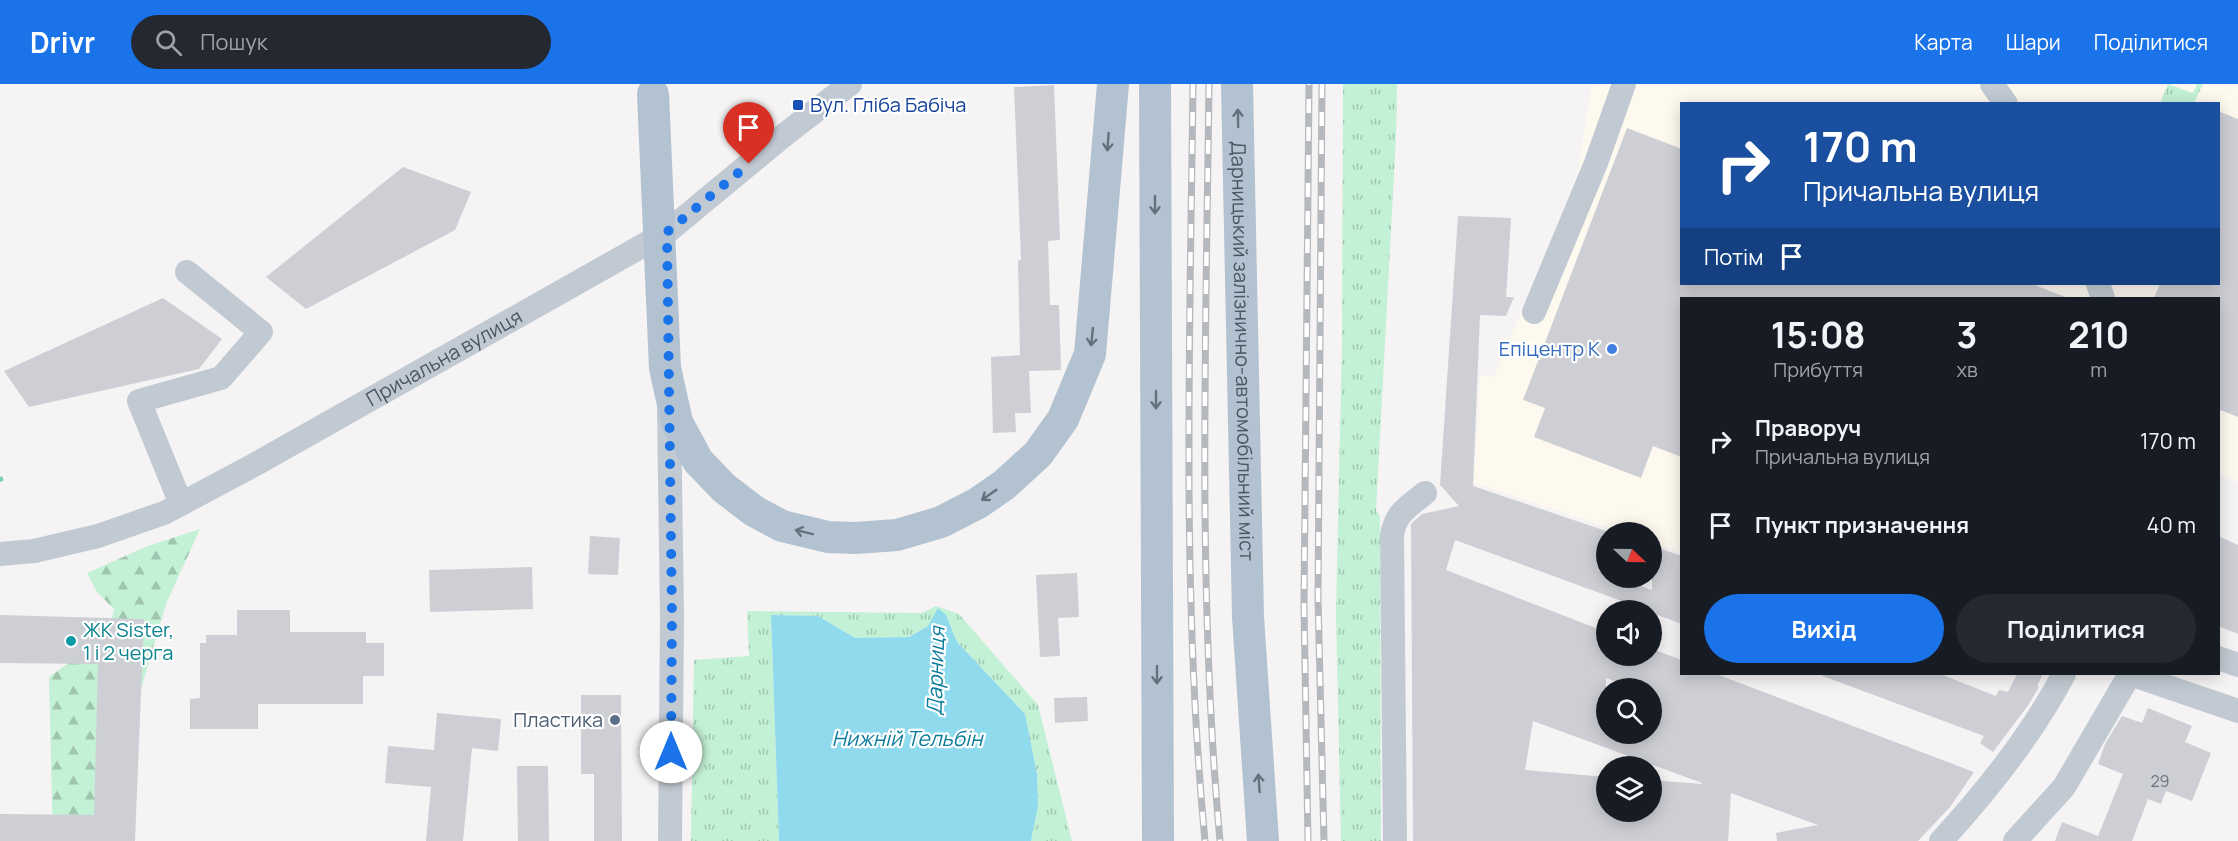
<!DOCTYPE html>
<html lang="uk">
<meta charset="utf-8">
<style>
:root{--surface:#171b24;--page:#242831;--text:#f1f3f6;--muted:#9ea1a6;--accent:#1a73e8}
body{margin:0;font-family:Manrope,sans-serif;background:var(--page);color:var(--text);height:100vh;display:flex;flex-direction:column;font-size:22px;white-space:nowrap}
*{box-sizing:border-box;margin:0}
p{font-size:20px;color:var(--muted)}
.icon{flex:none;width:33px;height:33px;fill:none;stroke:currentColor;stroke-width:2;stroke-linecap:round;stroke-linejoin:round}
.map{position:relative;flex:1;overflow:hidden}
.panel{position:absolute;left:1680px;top:213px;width:540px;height:378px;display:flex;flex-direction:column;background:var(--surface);border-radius:0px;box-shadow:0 3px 15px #0003}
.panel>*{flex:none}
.banner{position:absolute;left:1680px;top:18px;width:540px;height:183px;border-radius:0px;box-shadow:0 3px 15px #0003;background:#1a4fa0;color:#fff;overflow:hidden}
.needle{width:39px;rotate:112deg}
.fabs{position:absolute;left:1596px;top:438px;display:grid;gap:12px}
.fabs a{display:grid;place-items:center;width:66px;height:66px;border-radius:50%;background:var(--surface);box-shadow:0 3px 15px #0003;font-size:30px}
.pin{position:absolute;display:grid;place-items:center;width:51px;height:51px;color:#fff;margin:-62px -26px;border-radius:50% 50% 50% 0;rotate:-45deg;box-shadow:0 0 6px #0007}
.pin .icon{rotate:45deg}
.me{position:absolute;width:66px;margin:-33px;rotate:0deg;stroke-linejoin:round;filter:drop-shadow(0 0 4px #0008)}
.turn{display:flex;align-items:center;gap:21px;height:126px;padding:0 24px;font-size:27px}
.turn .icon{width:78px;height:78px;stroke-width:2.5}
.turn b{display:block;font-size:42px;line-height:51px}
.then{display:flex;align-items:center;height:57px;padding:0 24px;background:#0003;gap:12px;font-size:22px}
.eta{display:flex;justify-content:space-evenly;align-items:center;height:102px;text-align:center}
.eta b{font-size:36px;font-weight:700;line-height:42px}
.cta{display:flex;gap:12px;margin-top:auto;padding:12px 24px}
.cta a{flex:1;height:69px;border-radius:36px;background:var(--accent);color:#fff;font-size:24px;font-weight:700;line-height:69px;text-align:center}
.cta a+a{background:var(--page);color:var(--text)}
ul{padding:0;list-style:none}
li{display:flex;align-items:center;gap:18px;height:84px;padding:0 24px}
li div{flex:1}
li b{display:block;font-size:22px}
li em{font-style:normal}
header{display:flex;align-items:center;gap:36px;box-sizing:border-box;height:84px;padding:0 30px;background:var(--accent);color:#fff}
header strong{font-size:28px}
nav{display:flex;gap:33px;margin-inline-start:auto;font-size:21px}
.search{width:420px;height:54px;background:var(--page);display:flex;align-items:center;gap:15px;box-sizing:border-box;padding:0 21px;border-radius:33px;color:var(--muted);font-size:22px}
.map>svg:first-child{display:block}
</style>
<header>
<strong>Drivr</strong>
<div class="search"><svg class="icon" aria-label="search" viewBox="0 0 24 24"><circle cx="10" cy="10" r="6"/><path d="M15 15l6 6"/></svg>Пошук</div>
<nav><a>Карта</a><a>Шари</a><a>Поділитися</a></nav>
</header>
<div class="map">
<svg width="2238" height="757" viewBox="0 0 2238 757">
<defs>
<pattern id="grass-tufts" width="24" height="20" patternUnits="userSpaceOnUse" patternTransform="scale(1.5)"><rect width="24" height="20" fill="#c3f1d5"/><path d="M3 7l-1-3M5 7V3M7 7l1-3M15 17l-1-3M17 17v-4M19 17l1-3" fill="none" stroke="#a0c6b0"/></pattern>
<pattern id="forest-firs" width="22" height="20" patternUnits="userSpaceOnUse" patternTransform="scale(1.5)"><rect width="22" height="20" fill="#c3f1d5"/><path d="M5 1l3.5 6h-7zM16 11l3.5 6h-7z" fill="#a0c6b0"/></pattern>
</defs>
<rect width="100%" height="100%" fill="#f5f3f3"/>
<!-- commercial -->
<path fill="#fdf9ef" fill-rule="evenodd" d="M1592,0h646v398l-19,-8 -1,-176h-536l-1,255 -29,-11v-10h-30l-148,-49 6,-108 14,2 83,-200zM1682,20h536v180h-536z"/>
<!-- grass -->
<path fill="url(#grass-tufts)" d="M1343,0h54l-1,53 -20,374 4,5 1,325h-40l-5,-229 6,-268z
M2168,0l25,9 4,-9h6l-9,19h-34z
M936,522l23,8 79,91 34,136h-41l7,-35 -1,-32 -12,-60 -68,-72 -11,-27 -37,22 -54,1 -37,-22 -47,-1 8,226h-88l3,-181 55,-4 -2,-45 175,2z"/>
<!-- forest -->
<path fill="url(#forest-firs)" d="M200,445l-34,75 -26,88 -18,149h-69l-4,-164 21,-15 36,-17 8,-36 -17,-17 -10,-19 61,-27z"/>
<!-- water -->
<path fill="#90daee" d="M938,524l8,7 11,27 68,72 12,60 1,32 -7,35h-252l-8,-226 47,1 37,22 54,-1 19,-11z"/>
<!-- building -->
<path fill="#cdcfd5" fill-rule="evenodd" d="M1054,1l6,155 -12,1 2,64h9l2,65 -32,1 2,42h-16l1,19 -23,1 -2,-76 29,-2 -2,-95h3l-7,-173z
M2218,27l20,8v298l-20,-8v-111h-64l6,-14h58z
M1627,44l55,21v135h350l36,14h-386v159l-29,-11 -12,32 -107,-41 11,-29 -22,-8z
M403,83l68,25 -16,38 -149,79 -40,-32z
M1458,132l53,2 -5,79h8l-8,19 -26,-1 -7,171 133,45v47h13l33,12v-44l30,10v68l-30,-11v-3h-6l-191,-70 -9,30 160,62v24h46v-7l30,11v14h34l258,98 -24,35 -32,34h-141l-1,-8 42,-8 -87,-32 -3,48h-315l-2,-317 11,-10 37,-8 -19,-21zM1606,594l28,10h18v46h-46zM1533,637l169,62v1l-50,-4v32h-46v-35l-81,-7z
M163,214l59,41 -23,30 -170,38 -25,-36z
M590,452l30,2 -2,37 -30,-1z
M2218,452l20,9v89l-20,-8z
M532,483l1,42 -103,3 -1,-42z
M1077,489l2,44 -21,1 2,38 -20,1 -4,-82z
M237,526h53v22h76v11h18v33h-21v28h-105v25h-68v-30l10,-1v-55h6v-8h31z
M0,531l144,4 -9,222h-135v-27l94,1 4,-151 -98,-1z
M1821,590h119l56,22 3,-6 9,2 9,-18h26l-6,12 2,1 -10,17 -36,48 -13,-9 4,-7 -164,-61z
M581,611h40l1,146h-28v-67h-13z
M1087,613l1,24 -33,2 -1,-25z
M2148,624l44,18 -7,16 26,11 -19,48 -26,-10 -5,13 -13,-5 -16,42h-77l7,-19 36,14 25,-62 -25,-10 7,-20 17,-28 20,7z
M437,629l64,6 -3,32 -26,-3 -9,93h-37l5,-54 -46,-4 3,-37 46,4z
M517,682h31l1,75h-31z"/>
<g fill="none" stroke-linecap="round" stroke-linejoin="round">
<!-- path -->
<path stroke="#7ad0a6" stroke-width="4" stroke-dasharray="4.5 3" stroke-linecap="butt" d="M0,393l3,6"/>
<!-- minor -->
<g stroke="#c1cad2" stroke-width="24">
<path d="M1992,0l14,20"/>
<path d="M2098,200l5,14"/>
<path d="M1534,228l62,-149 28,-79"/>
<path d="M669,325l3,208 -2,224"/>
<path d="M181,420l-42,-103 82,-23 40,-46 -74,-60"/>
<path id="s1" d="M0,470l34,-3 64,-15 66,-23 90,-48 413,-233 116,-96 67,-52"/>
<path d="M2218,574l20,7"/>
<path d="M1395,757l-3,-306c4,-23 16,-28 33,-42"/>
<path d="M1941,757c46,-50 91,-107 123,-167"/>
<path d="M2015,757l49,-54 66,-113 108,37"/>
</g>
<!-- major -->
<g stroke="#b3c2d1" stroke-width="32">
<path d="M1155,0l3,757"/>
<path id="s2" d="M1237,0l11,533 15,224"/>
</g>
<!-- rail casing -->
<g stroke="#b5b8bd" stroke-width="7">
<path id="rail" d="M1193,0c-3,252 -12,506 12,757
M1209,0c-3,252 -12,505 11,757
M1322,0l-4,515 6,242
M1308,757l-4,-236 5,-521"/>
</g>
<!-- rail -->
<use href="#rail" stroke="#fff" stroke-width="4.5" stroke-dasharray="14" stroke-linecap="butt"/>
<!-- major-bridge -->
<path stroke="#b3c2d1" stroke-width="32" d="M653,10l12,274 12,54 21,39 26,27 30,23 28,15 46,11 27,1 42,-3 44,-13 37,-19 26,-18 34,-31 25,-35 27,-65 23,-270"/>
</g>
<!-- one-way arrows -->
<defs><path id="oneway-shaft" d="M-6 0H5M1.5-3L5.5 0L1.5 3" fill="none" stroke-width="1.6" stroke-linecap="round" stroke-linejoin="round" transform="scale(1.5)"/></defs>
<g stroke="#64717d">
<use href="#oneway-shaft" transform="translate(1238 34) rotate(-91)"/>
<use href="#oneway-shaft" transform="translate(1108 58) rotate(94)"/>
<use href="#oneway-shaft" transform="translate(1155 121) rotate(90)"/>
<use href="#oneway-shaft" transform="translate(1092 253) rotate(96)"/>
<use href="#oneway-shaft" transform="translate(1156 316) rotate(90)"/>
<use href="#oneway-shaft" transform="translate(989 411) rotate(145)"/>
<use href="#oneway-shaft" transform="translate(804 448) rotate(-166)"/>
<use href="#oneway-shaft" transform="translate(1157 591) rotate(90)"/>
<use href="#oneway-shaft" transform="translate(1259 699) rotate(-94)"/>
</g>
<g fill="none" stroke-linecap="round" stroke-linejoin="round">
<!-- route -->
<path stroke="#1a73e8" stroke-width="10" stroke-dasharray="0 18" d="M671,668l1,-135 -5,-385 82,-68"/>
</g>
<!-- markers -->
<rect fill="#1a4fb4" stroke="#fff" stroke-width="2" x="792" y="15" width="12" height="12" rx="3"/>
<circle fill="#3f7fe0" stroke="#fff" stroke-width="2" cx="1612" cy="265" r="6"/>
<circle fill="#0f9aa8" stroke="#fff" stroke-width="2" cx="71" cy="557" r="6"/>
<circle fill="#5c6f8a" stroke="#fff" stroke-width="2" cx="615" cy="636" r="6"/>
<g text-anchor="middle" stroke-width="4.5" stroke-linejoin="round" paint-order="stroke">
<!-- number labels -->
<g font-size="16" fill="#6b747e">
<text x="2160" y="703">29</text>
</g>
<!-- transit labels -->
<g font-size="20" fill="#164399" stroke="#fff" text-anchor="start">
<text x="810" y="28">Вул. Гліба Бабіча</text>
</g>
<!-- shop labels -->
<g font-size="20" fill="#366cbe" stroke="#fff" text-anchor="end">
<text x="1600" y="272">Епіцентр К</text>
</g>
<!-- street labels -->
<g font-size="20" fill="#4a5661" stroke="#fff">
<text dy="7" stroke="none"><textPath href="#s2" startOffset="267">Дарницький залізнично-автомобільний міст</textPath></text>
<text dy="7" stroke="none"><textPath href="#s1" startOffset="490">Причальна вулиця</textPath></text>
</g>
<!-- culture labels -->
<g font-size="20" fill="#0d838f" stroke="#fff" text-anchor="start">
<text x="83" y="553">ЖК Sister,<tspan x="83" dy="23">1 і 2 черга</tspan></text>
</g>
<!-- service labels -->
<g font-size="20" fill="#4e5e75" stroke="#fff" text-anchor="end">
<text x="603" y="643">Пластика</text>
</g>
<!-- water labels -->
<g font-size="21" font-style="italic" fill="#0c7c9b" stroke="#fff">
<text transform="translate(936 587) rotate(-88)" y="7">Дарниця</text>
<text x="907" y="662">Нижній Тельбін</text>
</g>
</g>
</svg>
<div class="fabs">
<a><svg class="needle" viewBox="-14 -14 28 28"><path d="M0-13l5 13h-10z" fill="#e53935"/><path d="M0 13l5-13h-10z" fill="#9ea1a6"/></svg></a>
<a><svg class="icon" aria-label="sound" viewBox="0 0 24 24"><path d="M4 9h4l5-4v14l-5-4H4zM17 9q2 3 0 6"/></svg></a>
<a><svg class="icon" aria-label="search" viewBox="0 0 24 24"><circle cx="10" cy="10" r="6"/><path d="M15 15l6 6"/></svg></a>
<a><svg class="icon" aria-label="layers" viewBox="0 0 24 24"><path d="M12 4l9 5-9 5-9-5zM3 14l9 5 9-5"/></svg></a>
</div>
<div class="pin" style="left:749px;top:80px;background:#d93025"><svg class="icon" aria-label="arrive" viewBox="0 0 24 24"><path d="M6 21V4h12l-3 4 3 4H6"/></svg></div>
<svg class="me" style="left:671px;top:668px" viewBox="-20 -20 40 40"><circle r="19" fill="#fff"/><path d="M0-13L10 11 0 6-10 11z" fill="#1a73e8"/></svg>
<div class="banner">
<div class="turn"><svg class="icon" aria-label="right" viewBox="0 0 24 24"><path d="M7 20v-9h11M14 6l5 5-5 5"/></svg><div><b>170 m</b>Причальна вулиця</div></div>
<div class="then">Потім<svg class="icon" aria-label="arrive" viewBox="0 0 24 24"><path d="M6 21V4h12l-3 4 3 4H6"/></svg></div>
</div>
<section class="panel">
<div class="eta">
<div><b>15:08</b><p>Прибуття</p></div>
<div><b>3</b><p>хв</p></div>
<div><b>210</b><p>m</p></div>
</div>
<ul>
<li><svg class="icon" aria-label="right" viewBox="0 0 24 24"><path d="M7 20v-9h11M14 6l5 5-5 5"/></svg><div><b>Праворуч</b><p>Причальна вулиця</p></div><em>170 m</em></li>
<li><svg class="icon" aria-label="arrive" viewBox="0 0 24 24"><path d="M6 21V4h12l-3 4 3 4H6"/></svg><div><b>Пункт призначення</b></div><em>40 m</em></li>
</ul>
<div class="cta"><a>Вихід</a><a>Поділитися</a></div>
</section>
</div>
